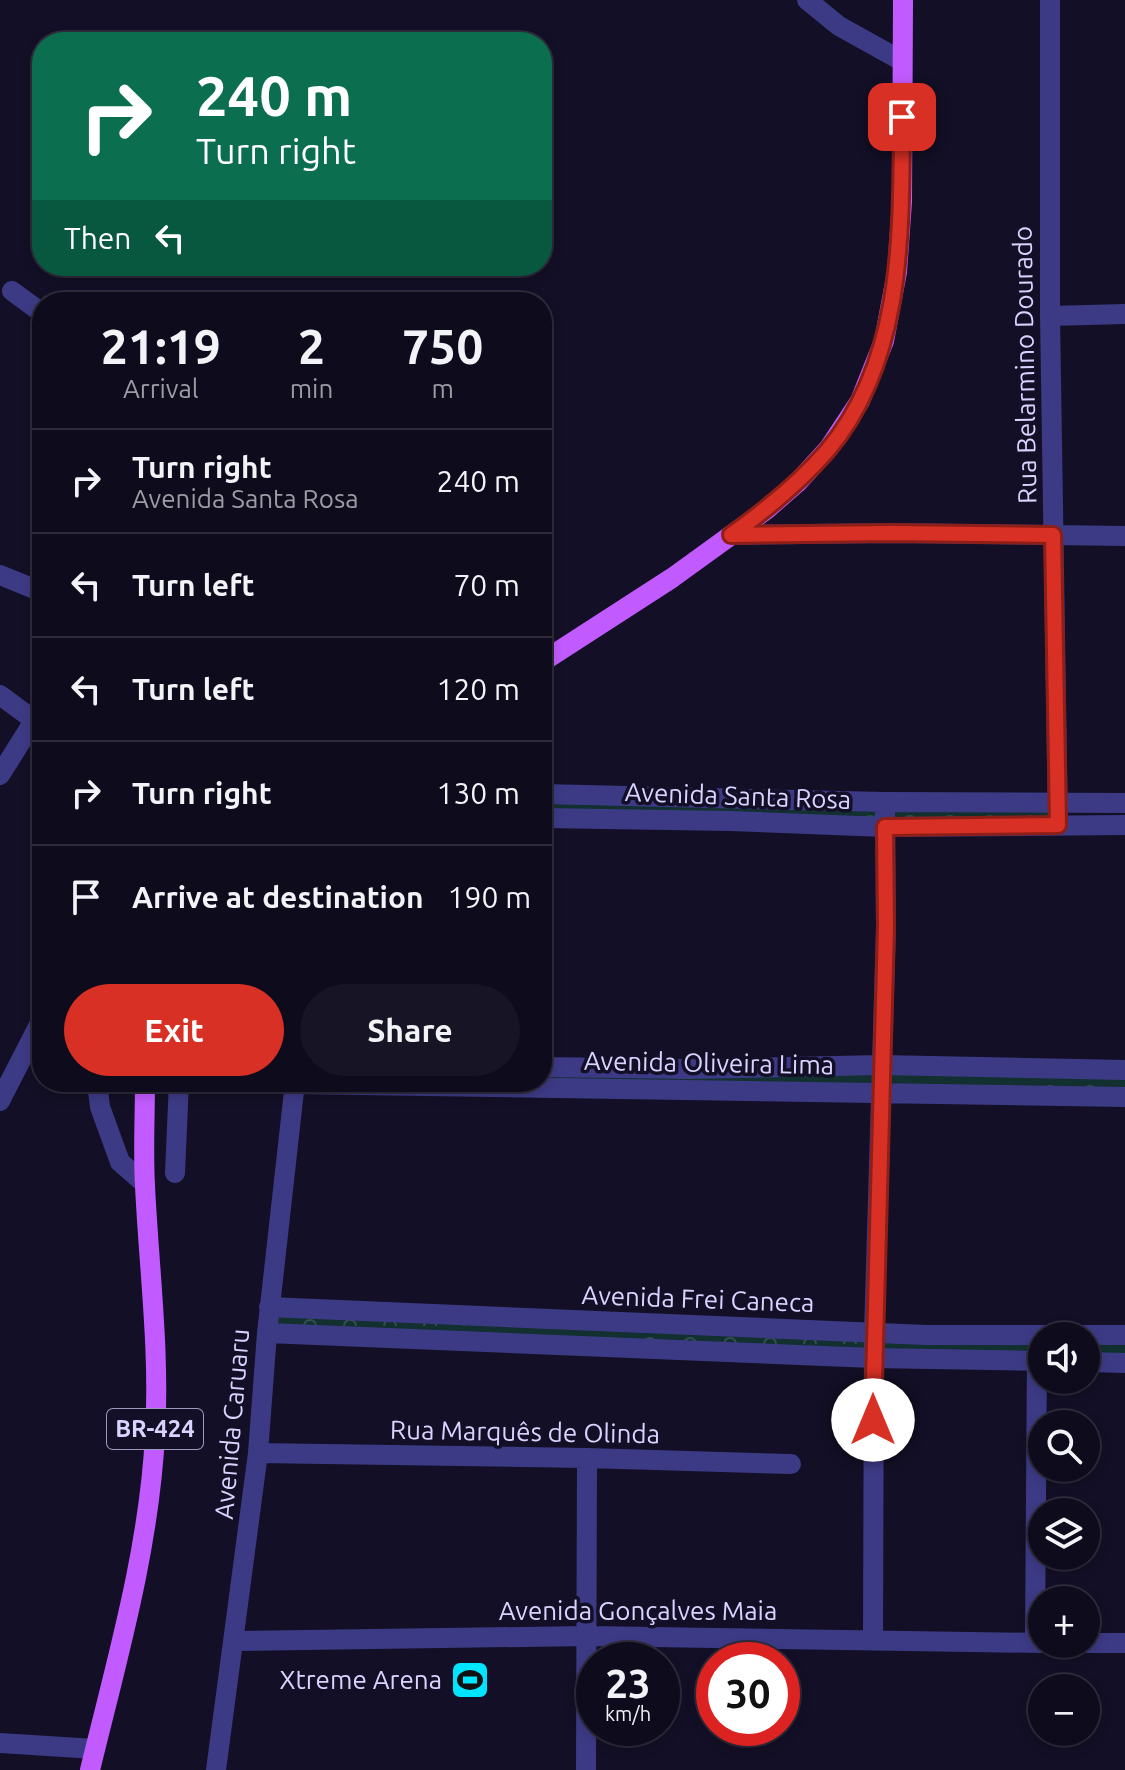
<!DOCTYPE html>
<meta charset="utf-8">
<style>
:root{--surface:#0e0b1c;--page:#171425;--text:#f1f3f6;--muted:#9b9ba3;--line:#2e2b3b;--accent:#d93025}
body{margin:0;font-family:Ubuntu,sans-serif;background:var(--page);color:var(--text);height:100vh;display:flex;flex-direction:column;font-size:30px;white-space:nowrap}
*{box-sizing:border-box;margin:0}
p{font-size:26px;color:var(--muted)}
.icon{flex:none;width:44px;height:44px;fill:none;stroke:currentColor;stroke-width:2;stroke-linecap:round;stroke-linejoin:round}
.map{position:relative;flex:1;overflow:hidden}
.drawer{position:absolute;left:32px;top:292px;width:520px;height:800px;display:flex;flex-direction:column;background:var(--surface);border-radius:32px;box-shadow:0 4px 12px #0003,0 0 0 2px var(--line)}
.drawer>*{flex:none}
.hud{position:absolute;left:32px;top:32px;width:520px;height:244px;border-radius:32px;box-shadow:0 4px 12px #0003,0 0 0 2px var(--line);background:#0b6e4f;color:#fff;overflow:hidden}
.buttons{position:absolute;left:1028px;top:1322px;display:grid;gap:16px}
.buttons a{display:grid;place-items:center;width:72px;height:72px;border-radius:50%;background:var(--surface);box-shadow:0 4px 12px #0003,0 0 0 2px var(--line);font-size:40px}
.speed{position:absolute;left:576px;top:1642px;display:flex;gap:16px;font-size:40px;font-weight:700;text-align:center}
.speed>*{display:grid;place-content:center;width:104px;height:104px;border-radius:50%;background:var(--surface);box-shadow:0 4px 12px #0003,0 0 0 2px var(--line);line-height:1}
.speed small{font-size:20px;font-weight:400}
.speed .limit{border:12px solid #d22;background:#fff;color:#111}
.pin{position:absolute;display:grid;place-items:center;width:68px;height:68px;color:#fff;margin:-34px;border-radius:16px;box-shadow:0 4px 12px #0006}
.me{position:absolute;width:88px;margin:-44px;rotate:0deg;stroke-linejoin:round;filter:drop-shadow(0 0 6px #0008)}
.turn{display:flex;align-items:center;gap:28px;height:168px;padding:0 32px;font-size:36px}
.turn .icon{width:104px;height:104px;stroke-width:2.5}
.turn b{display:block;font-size:56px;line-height:68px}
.then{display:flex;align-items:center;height:76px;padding:0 32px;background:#0003;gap:16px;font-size:30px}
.eta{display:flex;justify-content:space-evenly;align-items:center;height:136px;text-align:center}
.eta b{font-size:48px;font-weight:600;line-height:56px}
.primary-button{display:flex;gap:16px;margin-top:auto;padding:16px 32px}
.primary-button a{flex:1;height:92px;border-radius:48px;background:var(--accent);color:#fff;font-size:32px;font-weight:600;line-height:92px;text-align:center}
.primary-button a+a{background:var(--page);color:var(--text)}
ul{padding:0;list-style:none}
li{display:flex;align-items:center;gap:24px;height:104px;padding:0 32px;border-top:2px solid var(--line)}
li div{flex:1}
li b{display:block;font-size:30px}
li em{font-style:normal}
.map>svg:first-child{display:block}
</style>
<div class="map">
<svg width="1125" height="1770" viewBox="0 0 1125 1770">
<defs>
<pattern id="park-crowns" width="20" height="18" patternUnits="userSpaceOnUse" patternTransform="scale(2)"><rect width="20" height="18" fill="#12302f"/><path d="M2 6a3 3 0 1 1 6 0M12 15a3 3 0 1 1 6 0" fill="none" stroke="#344d4e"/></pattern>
</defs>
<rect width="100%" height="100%" fill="#130f26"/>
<!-- park -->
<path fill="url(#park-crowns)" d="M542,800l338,6v15l-338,-6z
M889,806l164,1 1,13 -166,3z
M542,1068h335l-1,21 -334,-7z
M885,1069l240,2v20l-240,-2z
M271,1310l598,26 1,17 -601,-23z
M878,1337l156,2 -1,18 -156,-4z
M1086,1340l39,1v17h-39z"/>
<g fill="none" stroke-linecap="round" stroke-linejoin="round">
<!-- minor -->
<path stroke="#3d3a85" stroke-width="20" d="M807,0l32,26 63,35
M1050,0v316l8,509
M12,291l30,22
M1050,316l75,-2
M731,535l161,-2 233,3
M0,575l42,17
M0,695l42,31
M0,775l42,-67
M542,794l343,8 240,1
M542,818l189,3 154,6 240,-2
M542,1067l147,2 192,-4 244,5
M97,1082l3,25 20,55 25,22
M293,1082l2,2 830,13
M0,1101l42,-82
M175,1173l4,-91
M269,1307l657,28h199
M267,1333l606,25 169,3
M1086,1362l39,1
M258,1453l329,5 204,6
M873,1638l1,-305 12,-406 -1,-125
M234,1641l354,-5 454,7
M1035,1643l2,-292
M1086,1643h39
M0,1743l95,6
M216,1770l42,-317 9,-120 28,-251
M586,1770l1,-312"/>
<!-- major -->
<path stroke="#c25bff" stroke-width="20" d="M542,662l130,-84 94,-68 32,-28 31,-34 31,-47 24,-60 13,-69 5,-70 1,-202
M90,1770c27,-111 59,-220 65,-335 5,-83 -6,-166 -10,-249 -2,-35 0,-70 0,-104"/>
</g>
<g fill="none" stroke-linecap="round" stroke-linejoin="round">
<!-- route casing -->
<g stroke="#8d1f18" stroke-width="20">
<path id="route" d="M873,1420l13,-493 -1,-100 173,-2 -5,-290 -161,-2 -161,2c35,-25 67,-51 96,-84 78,-92 74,-221 75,-334"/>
</g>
<!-- route -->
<use href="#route" stroke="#d93025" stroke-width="14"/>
</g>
<!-- icons -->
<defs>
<g id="stadium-square" transform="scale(2)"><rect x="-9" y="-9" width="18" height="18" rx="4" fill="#00e5ff" stroke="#130f26"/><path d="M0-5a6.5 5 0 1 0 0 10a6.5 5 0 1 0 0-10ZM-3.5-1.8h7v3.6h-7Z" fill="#111"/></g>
</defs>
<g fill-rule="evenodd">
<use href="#stadium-square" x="470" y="1680"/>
</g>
<g text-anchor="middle" stroke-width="7" stroke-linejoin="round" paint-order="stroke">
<!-- shield labels -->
<rect fill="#130f26" stroke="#9e99be" stroke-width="2" x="107" y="1409" width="96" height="40" rx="6"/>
<g font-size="24" font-weight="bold" fill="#d9d4ff">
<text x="155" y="1437">BR-424</text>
</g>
<!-- street labels -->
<g font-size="26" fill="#d9d4ff" stroke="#130f26">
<text transform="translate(1025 365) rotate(-91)" y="9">Rua Belarmino Dourado</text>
<text transform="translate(738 796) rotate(2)" y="9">Avenida Santa Rosa</text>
<text transform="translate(709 1063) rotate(1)" y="9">Avenida Oliveira Lima</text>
<text transform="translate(698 1299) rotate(2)" y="9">Avenida Frei Caneca</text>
<text transform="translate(232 1424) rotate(-85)" y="9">Avenida Caruaru</text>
<text transform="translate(525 1432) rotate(1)" y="9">Rua Marquês de Olinda</text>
<text x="638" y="1620">Avenida Gonçalves Maia</text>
</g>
<!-- poi labels -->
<g font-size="26" fill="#d9d4ff" stroke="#130f26" text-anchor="end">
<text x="442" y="1689">Xtreme Arena</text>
</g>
</g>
</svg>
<div class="buttons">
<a><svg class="icon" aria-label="sound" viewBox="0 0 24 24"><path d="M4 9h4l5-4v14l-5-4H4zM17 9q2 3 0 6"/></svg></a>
<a><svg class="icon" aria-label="search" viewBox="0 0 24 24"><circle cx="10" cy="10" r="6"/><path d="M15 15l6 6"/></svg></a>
<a><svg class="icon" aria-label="layers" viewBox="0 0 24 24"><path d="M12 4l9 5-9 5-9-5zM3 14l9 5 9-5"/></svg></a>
<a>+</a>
<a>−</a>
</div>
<div class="speed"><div>23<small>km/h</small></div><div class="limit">30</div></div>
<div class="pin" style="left:902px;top:117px;background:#d93025"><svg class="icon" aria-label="arrive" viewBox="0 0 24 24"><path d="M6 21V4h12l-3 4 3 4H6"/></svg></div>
<svg class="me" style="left:873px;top:1420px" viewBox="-20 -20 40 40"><circle r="19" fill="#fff"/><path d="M0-13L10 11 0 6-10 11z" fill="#d93025"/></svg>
<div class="hud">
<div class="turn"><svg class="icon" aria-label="right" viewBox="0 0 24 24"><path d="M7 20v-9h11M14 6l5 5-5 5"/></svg><div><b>240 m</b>Turn right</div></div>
<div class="then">Then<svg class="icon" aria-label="left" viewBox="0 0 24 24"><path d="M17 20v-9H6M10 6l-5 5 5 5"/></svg></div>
</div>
<section class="drawer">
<div class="eta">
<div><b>21:19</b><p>Arrival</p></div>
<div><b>2</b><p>min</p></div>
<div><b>750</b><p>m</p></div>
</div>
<ul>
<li><svg class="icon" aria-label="right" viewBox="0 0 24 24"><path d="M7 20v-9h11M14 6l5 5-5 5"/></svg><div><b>Turn right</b><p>Avenida Santa Rosa</p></div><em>240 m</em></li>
<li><svg class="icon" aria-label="left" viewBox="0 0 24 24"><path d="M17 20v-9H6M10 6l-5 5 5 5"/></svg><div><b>Turn left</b></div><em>70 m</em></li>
<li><svg class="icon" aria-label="left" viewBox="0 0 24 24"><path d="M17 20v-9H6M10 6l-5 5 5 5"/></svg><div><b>Turn left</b></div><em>120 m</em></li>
<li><svg class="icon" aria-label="right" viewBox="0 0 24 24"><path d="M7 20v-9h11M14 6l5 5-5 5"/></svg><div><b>Turn right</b></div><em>130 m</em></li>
<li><svg class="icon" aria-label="arrive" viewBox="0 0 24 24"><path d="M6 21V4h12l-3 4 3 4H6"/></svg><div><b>Arrive at destination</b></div><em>190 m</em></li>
</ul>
<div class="primary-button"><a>Exit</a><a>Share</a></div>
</section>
</div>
